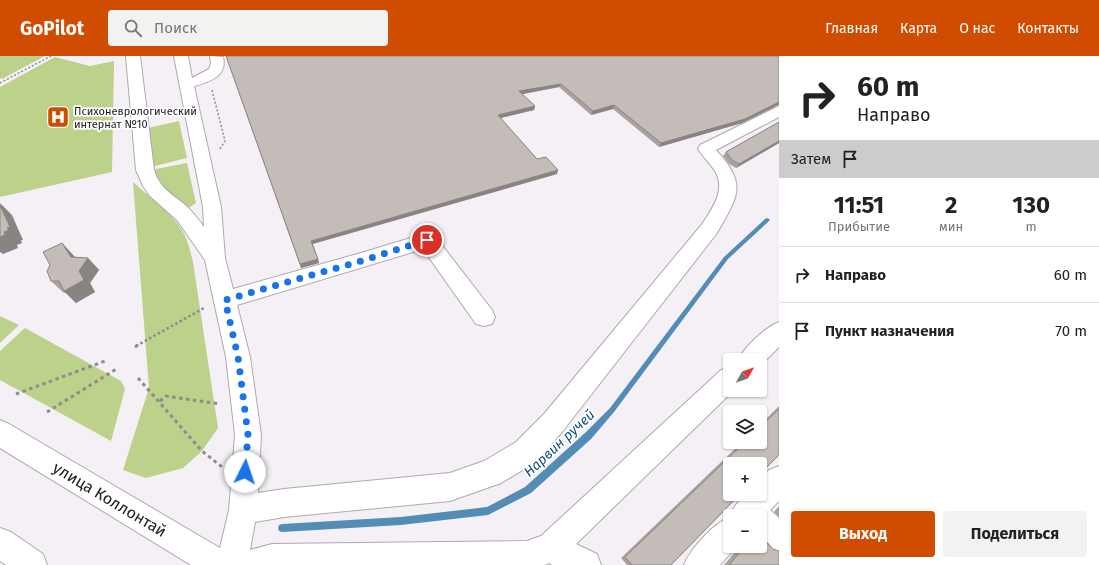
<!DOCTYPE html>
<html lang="ru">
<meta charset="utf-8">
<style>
:root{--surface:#fff;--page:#f2f2f2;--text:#222;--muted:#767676;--line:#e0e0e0;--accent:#d04c00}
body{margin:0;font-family:"Fira Sans",sans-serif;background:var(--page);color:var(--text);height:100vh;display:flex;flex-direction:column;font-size:15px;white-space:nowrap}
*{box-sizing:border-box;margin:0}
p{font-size:13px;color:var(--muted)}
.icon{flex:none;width:22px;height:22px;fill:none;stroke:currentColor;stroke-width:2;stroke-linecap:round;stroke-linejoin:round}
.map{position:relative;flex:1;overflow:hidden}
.details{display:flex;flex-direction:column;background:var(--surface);width:320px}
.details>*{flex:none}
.hud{background:#fff;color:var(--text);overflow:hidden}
.needle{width:26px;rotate:50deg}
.buttons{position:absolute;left:723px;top:297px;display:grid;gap:8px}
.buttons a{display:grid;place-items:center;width:44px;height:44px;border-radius:4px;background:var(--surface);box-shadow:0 1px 3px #0004;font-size:20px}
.pin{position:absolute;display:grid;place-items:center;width:34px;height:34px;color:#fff;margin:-17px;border:2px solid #fff;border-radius:50%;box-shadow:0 1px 4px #0007}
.me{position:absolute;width:44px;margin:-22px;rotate:4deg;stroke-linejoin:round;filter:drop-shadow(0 0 3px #0008)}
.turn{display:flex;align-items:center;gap:14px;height:84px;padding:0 12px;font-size:18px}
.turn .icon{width:52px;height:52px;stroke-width:2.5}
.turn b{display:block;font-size:28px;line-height:34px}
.then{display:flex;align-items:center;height:38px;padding:0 12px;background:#0003;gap:8px;font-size:15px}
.eta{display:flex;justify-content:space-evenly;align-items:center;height:68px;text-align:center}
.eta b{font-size:24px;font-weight:700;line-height:28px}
.action{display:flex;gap:8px;margin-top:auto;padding:8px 12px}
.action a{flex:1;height:46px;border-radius:4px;background:var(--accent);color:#fff;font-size:16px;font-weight:700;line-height:46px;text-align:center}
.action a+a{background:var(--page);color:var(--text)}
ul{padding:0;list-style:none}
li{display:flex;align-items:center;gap:12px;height:56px;padding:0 12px;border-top:1px solid var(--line)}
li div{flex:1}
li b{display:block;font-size:15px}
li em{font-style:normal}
header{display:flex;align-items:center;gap:24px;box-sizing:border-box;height:56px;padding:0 20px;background:var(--accent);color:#fff}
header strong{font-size:19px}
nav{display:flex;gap:22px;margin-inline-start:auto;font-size:14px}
.search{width:280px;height:36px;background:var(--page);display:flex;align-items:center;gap:10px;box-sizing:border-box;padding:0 14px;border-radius:4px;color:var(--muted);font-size:15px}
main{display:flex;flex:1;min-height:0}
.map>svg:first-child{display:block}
</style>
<header>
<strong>GoPilot</strong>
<div class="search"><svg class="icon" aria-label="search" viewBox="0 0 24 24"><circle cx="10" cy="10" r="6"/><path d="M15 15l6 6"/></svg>Поиск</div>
<nav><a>Главная</a><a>Карта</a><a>О нас</a><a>Контакты</a></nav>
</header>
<main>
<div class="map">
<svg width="779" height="509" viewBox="0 0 779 509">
<rect width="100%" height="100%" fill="#f5f0f6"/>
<!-- green -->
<path fill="#bcd189" d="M0,0h45l-43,23 -2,-1z
M55,1l35,9 24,-5 -2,111 -112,25v-110z
M179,65l8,37 -36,9 -3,-39z
M187,107l9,40 -6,4h-5l-26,-22 -8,-15z
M133,126c16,15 37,29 49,48 6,10 8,21 11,32l25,166 -16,23 -19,17 -37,10 -23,-8 26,-82z
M0,260l19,9 -19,18z
M25,272l96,53 4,8 -14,52 -111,-61v-29z"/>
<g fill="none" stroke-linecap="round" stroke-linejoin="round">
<!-- stream -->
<path fill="#538db5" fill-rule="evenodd" d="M767,162l2,1 1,1 -1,1 -41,38 -114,153 -23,27 -60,54 -43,22 -87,10 -119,7 -3,-1 -1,-3 1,-3 3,-1 119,-7 86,-10 38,-20 60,-54 25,-25 114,-151 41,-38z"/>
<!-- minor casing -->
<g stroke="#aea9af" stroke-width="2">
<path id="minor" d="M126,0h14l14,114c6,19 17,23 31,35 7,6 13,14 19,22l-1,-20 -29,-151h14l4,22 17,-9 2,-6 -1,-7 13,1c5,19 -14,25 -29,29l27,121 4,51 8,31 128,-36 66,-20 7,2 58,75 3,7 -3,7 -8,2 -8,-2 -53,-75 -186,56 13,52 11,78 -3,58 26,-4 166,-16 34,-12 32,-19 28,-28 159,-191c10,-16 23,-33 12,-52 -5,-8 -12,-14 -17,-22l2,-4 79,-39v11l-63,33c32,35 22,46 1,83l-155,199 -26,30 -35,21 -51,18 -166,16 -29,5 -5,28 22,-6 255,-3 14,-5 180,-166 9,-3v23h4l-158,154 21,10 4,11h-49l-3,-2 -4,2h-354l-191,-117v-28l9,4 211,124 9,-38 6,-75 -9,-78 -21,-97 -28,-40 -27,-24 -7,-10 -7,-16z
M779,266v25l-19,19v-6h-22c6,-13 28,-33 41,-38z
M779,410v35l-9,9 9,8v35l-11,-4 -8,-9v-24h-30l5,-10 11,-12h14v-14l9,-10z
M730,461v29h7l-17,19h-36c7,-17 29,-41 46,-48z
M0,472l11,4 32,22 4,11h-41l-6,-4z"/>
</g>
<!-- path-far2 -->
<path stroke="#8f8b8f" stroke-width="1.5" stroke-dasharray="2 2" stroke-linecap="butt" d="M0,27l51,-27
M212,34l13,51 -6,9"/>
<!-- path-far1 -->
<path stroke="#8f8b8f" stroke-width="2.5" stroke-dasharray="2.5 2.5" stroke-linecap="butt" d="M136,290l68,-38"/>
<!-- path -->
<path stroke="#8f8b8f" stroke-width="3" stroke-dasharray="3.5 3.5" stroke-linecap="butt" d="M135,291l3,-2
M138,322l64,73 20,16
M16,338l89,-33
M160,345l6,-5 54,8
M47,356l71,-44"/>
<!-- minor -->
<use href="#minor" fill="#fff" fill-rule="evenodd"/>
</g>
<!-- wall -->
<path fill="#a9a29f" d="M226,0h553v49h-1l-36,18 -83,24 -46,-38 -22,6 -32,-28 -37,7 13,12 -1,4 -34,8 37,41 20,15 -244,70 6,19 -18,5z
M779,66v21l-43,25 -7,-4 -6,-8 3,-4z
M62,187l13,14 13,1 11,12 -9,13 5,9 -19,11 -10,-10h-2l-13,-12 -1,-16z
M779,350v49l-108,110h-44l-6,-7 121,-116h18v-17z
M779,450v11l-5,-5z
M760,471h2l3,13 8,9 6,16h-55l16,-19h20z"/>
<!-- shaded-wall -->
<path fill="#898482" d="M561,28l-2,3 -41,8 1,-4z
M779,46l-1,3 -36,18 -83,24 2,-4z
M614,49l-1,4 -22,6 2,-4z
M535,50l-1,4 -37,9 1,-4z
M779,85v2l-43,25 3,-4z
M558,114l-1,4 -245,70 -1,-3z
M0,147l12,12 11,25h-2l1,3 -5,2 1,3 -15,6 -3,-2v-15l4,-5z
M62,187l12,13 7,11 7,-9 11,12 -9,13 5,9 -19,11 -12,-12z
M318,203l1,4 -18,5 -1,-4z"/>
<!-- building -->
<path fill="#c4bcb9" stroke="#898482" d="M226,0h553v46l-34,17 -84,24 -47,-38 -21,6 -32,-27 -42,7 16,15 -37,9 39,44 9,-2 12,13 -247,71 7,18 -18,5z
M779,66v19l-40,23 -7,-4 -6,-8z
M0,149l10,22 -3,1 2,2 -5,2 1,3 -5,2z
M62,187l9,14 17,1 -9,13 5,9 -20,11 -5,-10h-8l-4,-10 3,-6 -7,-13z
M779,353v46l-19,19v-10h-30v30h10l-69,71h-39l-7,-8 120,-115h15v-15z
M762,471l2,1 1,12 8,9 6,2v14h-50l16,-19h15v-17z"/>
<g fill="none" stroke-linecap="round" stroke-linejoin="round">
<!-- route -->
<path stroke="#1a73e8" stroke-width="7" stroke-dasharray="0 12.6" d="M245,416l3,-37 -10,-78 -13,-57 136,-39 66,-21"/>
</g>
<!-- icons -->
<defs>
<g id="hospital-square" transform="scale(1.15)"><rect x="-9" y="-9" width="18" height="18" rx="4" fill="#d04c00" stroke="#fff"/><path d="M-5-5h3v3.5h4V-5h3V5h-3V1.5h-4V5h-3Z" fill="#fff"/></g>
</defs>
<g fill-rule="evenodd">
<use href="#hospital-square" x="58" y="61"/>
</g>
<g text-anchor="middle" stroke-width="3.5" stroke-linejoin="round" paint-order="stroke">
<!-- far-poi labels -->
<g font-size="11" fill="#1e1c1e" stroke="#fff" text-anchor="start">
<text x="74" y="59">Психоневрологический<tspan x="74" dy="13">интернат №10</tspan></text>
</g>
<!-- water labels -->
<g font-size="14" font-style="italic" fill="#105075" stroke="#fff">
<text transform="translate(559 387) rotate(-43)" y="5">Нарвин ручей</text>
</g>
<!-- near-street labels -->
<g font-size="16" fill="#1e1c1e" stroke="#fff">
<text transform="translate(110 443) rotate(31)" y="6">улица Коллонтай</text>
</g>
</g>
</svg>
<div class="buttons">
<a><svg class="needle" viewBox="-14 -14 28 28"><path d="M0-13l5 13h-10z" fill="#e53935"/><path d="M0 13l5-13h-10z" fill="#767676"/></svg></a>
<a><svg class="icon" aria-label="layers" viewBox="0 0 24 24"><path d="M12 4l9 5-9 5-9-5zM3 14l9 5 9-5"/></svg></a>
<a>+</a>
<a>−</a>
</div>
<div class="pin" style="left:427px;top:184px;background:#d93025"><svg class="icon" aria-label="arrive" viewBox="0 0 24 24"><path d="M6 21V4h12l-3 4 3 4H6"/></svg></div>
<svg class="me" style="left:245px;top:416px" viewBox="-20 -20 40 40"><circle r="19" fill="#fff"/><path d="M0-13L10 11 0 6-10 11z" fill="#1a73e8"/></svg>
</div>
<section class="details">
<div class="hud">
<div class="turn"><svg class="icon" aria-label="right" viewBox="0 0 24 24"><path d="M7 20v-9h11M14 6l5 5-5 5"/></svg><div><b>60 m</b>Направо</div></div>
<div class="then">Затем<svg class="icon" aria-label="arrive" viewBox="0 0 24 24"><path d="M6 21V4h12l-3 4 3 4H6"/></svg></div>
</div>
<div class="eta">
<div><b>11:51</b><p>Прибытие</p></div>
<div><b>2</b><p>мин</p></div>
<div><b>130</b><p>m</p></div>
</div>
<ul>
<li><svg class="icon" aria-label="right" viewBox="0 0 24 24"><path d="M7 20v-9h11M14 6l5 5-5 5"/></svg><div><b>Направо</b></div><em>60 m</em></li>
<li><svg class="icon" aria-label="arrive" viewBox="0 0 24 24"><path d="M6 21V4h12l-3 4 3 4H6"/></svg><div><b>Пункт назначения</b></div><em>70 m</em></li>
</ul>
<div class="action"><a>Выход</a><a>Поделиться</a></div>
</section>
</main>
